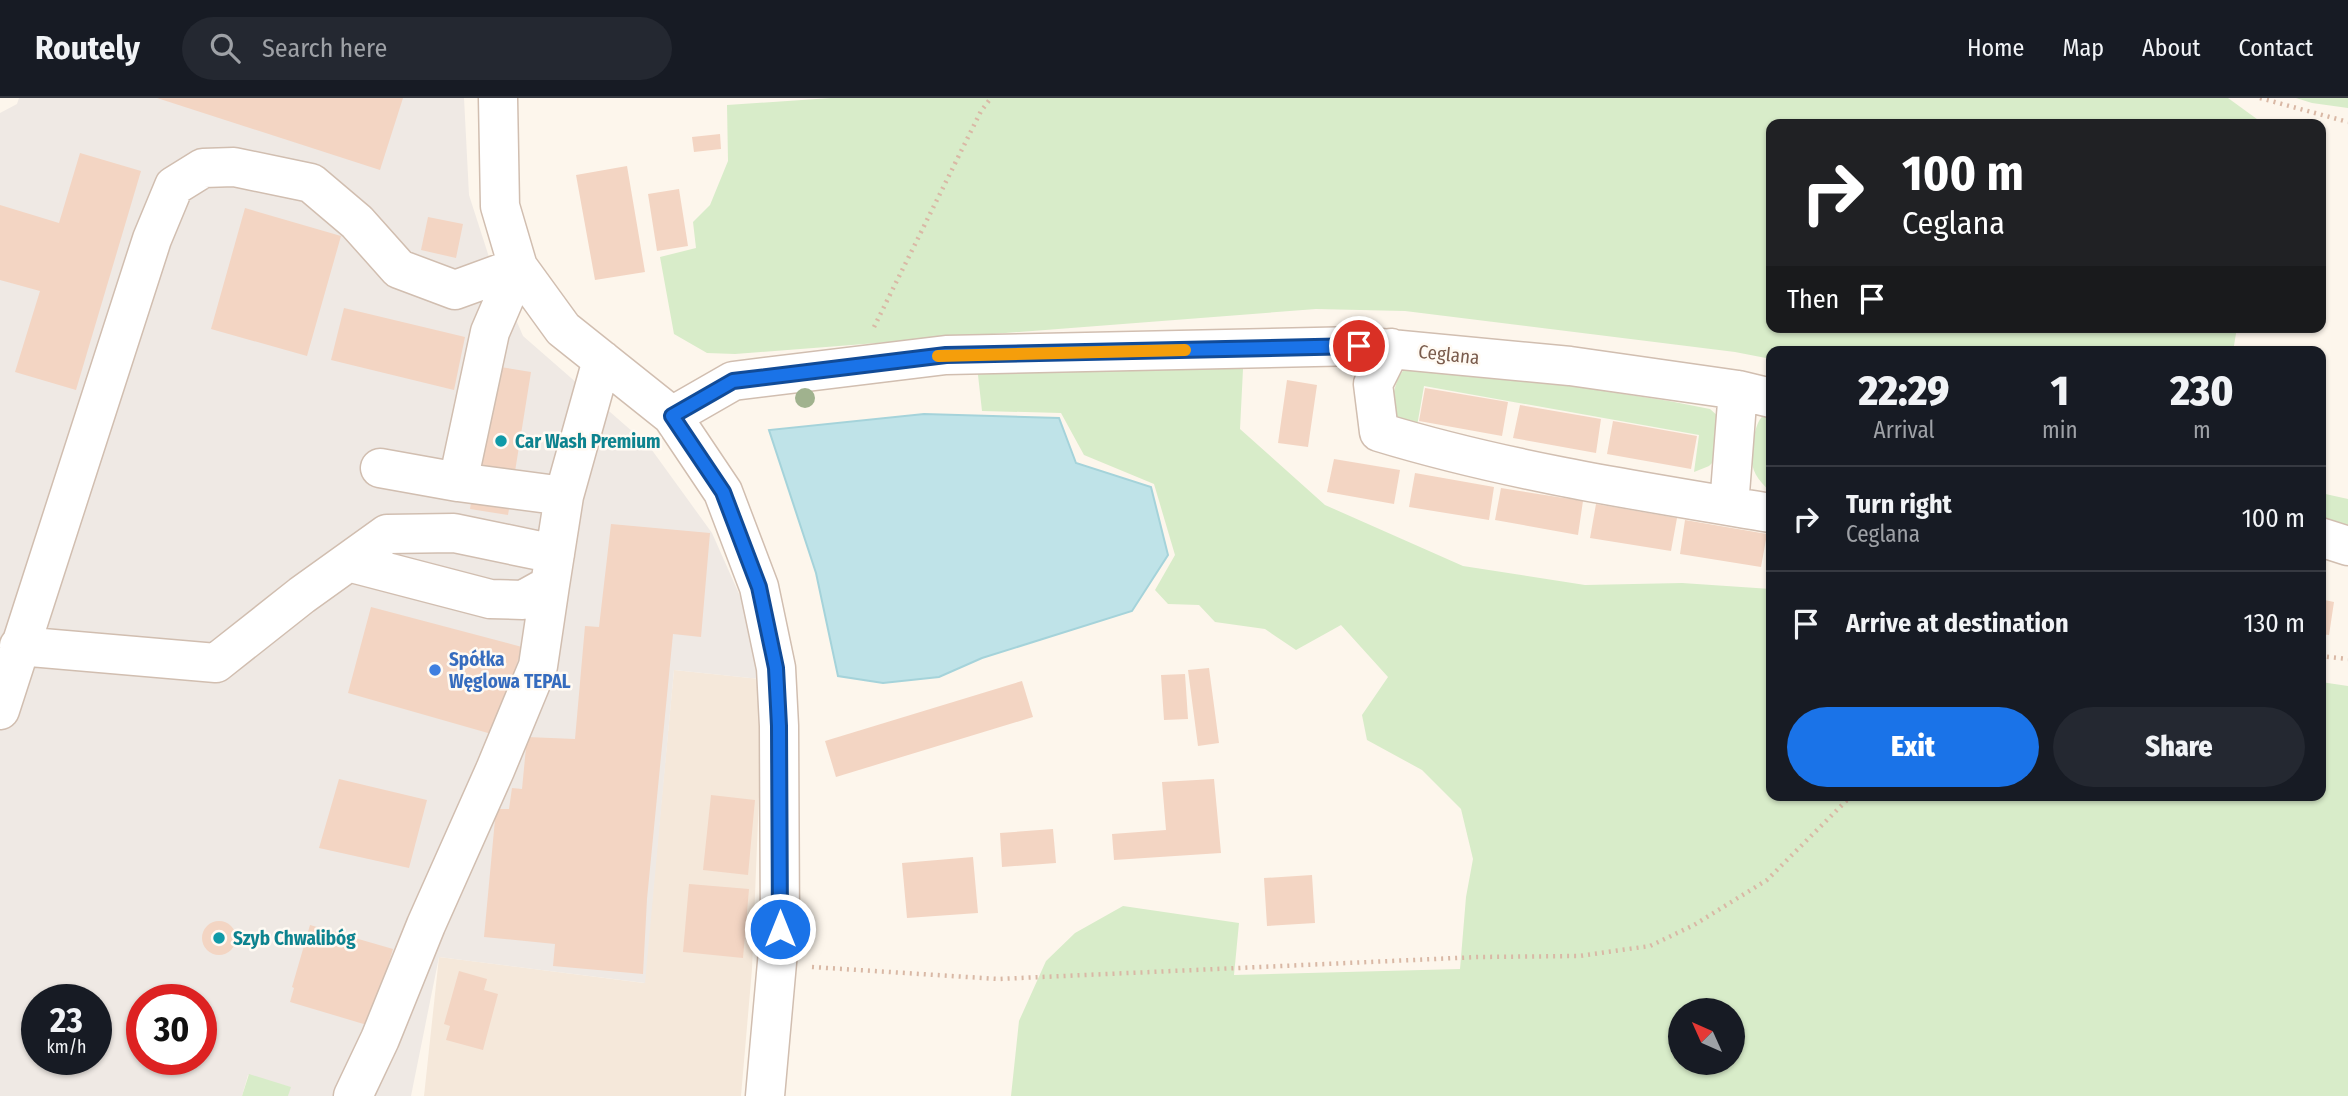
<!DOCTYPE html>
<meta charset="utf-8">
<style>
:root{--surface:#171b24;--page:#242831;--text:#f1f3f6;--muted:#9ea1a6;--line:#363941;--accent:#1a73e8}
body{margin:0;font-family:"Fira Sans Condensed",sans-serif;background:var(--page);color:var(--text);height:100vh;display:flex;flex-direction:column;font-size:26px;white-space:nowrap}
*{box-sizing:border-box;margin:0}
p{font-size:23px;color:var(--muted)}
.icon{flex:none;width:38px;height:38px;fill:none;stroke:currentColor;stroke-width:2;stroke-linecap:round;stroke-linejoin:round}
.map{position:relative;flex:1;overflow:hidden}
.panel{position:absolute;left:1766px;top:248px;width:560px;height:455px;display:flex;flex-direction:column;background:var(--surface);border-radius:14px;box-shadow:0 2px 5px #0004}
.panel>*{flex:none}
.banner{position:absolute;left:1766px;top:21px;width:560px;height:214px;border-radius:14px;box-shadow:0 2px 5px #0004;background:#202124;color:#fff;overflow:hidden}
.needle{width:46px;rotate:315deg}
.controls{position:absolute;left:1668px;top:900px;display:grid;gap:14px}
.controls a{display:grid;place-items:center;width:77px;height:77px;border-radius:50%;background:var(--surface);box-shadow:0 2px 5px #0004;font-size:35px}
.speed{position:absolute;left:21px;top:886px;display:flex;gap:14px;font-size:35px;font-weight:700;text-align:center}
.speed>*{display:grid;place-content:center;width:91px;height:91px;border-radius:50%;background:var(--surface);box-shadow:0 2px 5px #0004;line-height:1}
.speed small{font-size:18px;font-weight:400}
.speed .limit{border:10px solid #d22;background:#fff;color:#111}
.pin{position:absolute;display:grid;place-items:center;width:60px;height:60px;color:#fff;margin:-30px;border:4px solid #fff;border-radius:50%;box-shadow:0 2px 7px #0007}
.me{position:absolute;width:77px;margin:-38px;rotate:0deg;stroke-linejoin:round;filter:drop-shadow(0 0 5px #0008)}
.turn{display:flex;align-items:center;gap:24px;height:147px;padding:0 21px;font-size:32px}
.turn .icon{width:91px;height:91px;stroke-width:2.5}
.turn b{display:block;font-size:49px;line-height:60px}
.then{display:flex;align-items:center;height:66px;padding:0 21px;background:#0003;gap:14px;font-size:26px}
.eta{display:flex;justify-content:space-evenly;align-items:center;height:119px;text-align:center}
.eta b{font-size:42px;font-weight:800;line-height:49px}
.cta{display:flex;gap:14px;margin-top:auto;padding:14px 21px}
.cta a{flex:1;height:80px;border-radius:42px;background:var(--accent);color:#fff;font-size:28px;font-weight:800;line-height:80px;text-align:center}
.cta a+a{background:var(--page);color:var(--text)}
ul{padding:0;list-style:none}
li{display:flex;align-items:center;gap:21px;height:105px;padding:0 21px;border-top:2px solid var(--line)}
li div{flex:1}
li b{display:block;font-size:26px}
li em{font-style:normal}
header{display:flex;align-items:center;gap:42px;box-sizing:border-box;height:98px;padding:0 35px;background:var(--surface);border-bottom:2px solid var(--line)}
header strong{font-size:33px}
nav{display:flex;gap:38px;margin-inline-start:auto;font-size:24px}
.search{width:490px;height:63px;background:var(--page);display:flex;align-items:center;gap:18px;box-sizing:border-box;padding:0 24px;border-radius:38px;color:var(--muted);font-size:26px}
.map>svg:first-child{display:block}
</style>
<header>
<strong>Routely</strong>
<div class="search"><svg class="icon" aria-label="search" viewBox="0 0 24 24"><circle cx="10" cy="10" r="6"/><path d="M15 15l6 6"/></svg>Search here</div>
<nav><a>Home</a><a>Map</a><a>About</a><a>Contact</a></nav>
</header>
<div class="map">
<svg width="2348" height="998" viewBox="0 0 2348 998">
<rect width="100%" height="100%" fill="#fdf6ec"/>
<!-- residential -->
<path fill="#f5e8da" d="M674,572l86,9v92l-8,198 -11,127h-317l15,-139 205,26z"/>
<!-- industrial -->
<path fill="#efe9e4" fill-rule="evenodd" d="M19,0h445l5,97 19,59 35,82 126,110 63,87 32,72 16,74 -86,-9 -29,313 -206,-26 -28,139h-123l2,-9 -42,-12 -6,21h-242v-983l17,-9zM37,901h59v60h-59zM142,901h59v60h-59z"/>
<!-- green -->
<path fill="#d8ecc9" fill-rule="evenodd" d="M831,0h1397l33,24 11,2h-501v203h466l-4,25h-462v7l-36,-7 -330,-41 -89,-2 -581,45 -28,-1 -33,-19 -14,-77 36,-9 -3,-26 17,-17 18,-44 -1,-56z
M2296,0h52v10l-36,-5z
M977,268l266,3 -3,60 85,76 138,61 122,19 97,-2 89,6v207h549l1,-114 27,4v410h-1337l8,-75 27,-60 29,-28 48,-27 116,17 -5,52 226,-6 6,-72 7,-38 -12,-50 -39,-39 -55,-30 -5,-25 26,-38 -47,-52 -45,25 -31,-21 -50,-7 -16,-17 -31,-1 -13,-14 20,-35 -21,-71 -70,-29 -23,-42 -79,-2zM1680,912h52v52h-52z
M1408,268l74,6 187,29 41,8 9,8 -3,42 -7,7 -15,6 5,-37 -275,-49 -8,46c-6,-4 -15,-7 -19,-13 -9,-13 -2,-44 11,-53z
M1767,314l4,1v79c-20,-17 -23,-31 -17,-56 3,-11 4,-17 13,-24z
M2321,395l27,6v32l-27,-7z
M249,976l42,13 -3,9h-46z"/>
<!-- water -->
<path fill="#bfe3e8" stroke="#a5d3da" stroke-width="2" d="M924,316l135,4 17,45 75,24 17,68 -36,56 -150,47 -43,19 -56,6 -45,-7 -22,-103 -47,-143z"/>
<!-- building -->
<path fill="#f3d5c3" d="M157,0h246l-23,72z
M720,36l1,15 -27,3 -2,-15z
M80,55l61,18 -65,219 -61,-18 25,-81 -40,-11v-75l59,18z
M627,68l18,106 -50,8 -19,-105z
M679,91l9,57 -31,5 -9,-57z
M245,110l96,28 -34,120 -96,-27z
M428,119l35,7 -7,34 -35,-8z
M344,210l121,29 -11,53 -123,-30z
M494,268l37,6 -23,143 -38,-6z
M1287,282l30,5 -9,62 -30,-4z
M1425,290l83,14 -6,34 -83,-15z
M1520,307l81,14 -5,34 -83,-15z
M1613,323l84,15 -6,33 -84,-15z
M1334,361l66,11 -6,34 -67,-12z
M1415,375l79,14 -5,33 -80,-13z
M1501,390l82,13 -5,34 -83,-15z
M1596,406l81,14 -6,33 -81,-13z
M1685,422l82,14 -6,33 -81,-13z
M611,426l99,9 -9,104 -28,-3 -26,265 -4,75 -90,-8 2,-22 -71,-7 12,-128h13l3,-21 10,1 5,-52 48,2 10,-113 14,1z
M2320,501l14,3 -5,33 -9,-1z
M371,509l151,40 -27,88 -147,-42z
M1209,570l10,75 -21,3 -10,-76z
M1185,576l3,45 -24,1 -3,-45z
M1022,583l11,36 -197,60 -11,-36z
M339,681l88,21 -18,68 -90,-20z
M1214,681l7,74 -107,7 -2,-26 54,-4 -4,-48z
M711,697l44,5 -7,75 -45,-5z
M1053,731l3,34 -54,4 -2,-34z
M973,759l5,56 -71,5 -5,-55z
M1312,777l3,48 -48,3 -3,-48z
M689,786l60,5 -6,69 -60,-6z
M202 840a17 17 0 1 1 34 0a17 17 0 1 1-34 0Z
M310,827l83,24 -19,63 -7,13 -77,-23 4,-14 -2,-1z
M459,873l28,8 -3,11 14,4 -15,56 -37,-10 4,-14 -6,-2z"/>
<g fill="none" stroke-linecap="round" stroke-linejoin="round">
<!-- minor casing -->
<g stroke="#d1beb0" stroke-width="41">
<path id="minor" d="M498,0l2,108 18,61 45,62 109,87 51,76 36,95 17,81 3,58 1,203 -15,167
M1391,250l-18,36 6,48c128,39 260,59 392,81
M672,318l61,-35 213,-26 413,-9 211,20 168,24 33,8
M380,370l78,14 32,-150 28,-65
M458,384l106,14
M1729,408l9,-116
M2320,439l28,9
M348,464l39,-28 67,-1 101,21
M19,548l197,17 86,-68 46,-33 142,37 33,1 27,-15 14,-89 38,-136
M0,612l152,-471 22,-53 29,-18 31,-1 77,16 46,39 42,47 56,21 63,-23
M353,998l27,-57 46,-114 69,-155 43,-104 12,-81"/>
</g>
<!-- path -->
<path stroke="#d9b8a5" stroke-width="4.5" stroke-dasharray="2 5" stroke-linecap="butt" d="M2260,0l88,24
M874,229l107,-216 10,-13
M2320,558l28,3
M812,869l186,12 480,-22 101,-1 71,-10 44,-21 73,-45 84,-84"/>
<!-- minor -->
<use href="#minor" stroke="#fff" stroke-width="38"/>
</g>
<!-- trees -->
<circle fill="#a0b28e" cx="805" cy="300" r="10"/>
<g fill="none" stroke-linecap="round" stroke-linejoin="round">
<!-- route casing -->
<g stroke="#114b97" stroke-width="18">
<path id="route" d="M780,831l-1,-203 -3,-58 -17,-81 -36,-95 -51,-76 61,-35 213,-26 413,-9"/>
</g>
<!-- route -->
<use href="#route" stroke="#1a73e8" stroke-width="12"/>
<!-- slow -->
<path stroke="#f59e0b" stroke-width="12" d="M938,258l247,-6"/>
</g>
<!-- markers -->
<g fill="#0f9aa8" stroke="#fffaf3" stroke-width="2.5">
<circle cx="501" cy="343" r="7"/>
<circle cx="219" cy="840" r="7"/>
</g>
<circle fill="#3f7fe0" stroke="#fffaf3" stroke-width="2.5" cx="435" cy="572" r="7"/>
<g text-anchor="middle" stroke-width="5" stroke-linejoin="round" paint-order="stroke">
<!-- street labels -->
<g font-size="19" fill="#7a5c4d" stroke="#fffaf3">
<text transform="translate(1449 256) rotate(6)" y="7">Ceglana</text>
</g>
<!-- culture labels -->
<g font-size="19" font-weight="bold" fill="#0d838f" stroke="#fffaf3" text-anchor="start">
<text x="515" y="350">Car Wash Premium</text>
<text x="233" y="847">Szyb Chwalibóg</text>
</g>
<!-- shop labels -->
<g font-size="19" font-weight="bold" fill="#366cbe" stroke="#fffaf3" text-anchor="start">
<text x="449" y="568">Spółka<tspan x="449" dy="22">Węglowa TEPAL</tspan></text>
</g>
</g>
</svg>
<div class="controls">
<a><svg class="needle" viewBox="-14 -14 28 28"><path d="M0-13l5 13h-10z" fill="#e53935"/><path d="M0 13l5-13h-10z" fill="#9ea1a6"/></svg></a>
</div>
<div class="speed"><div>23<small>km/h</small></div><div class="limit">30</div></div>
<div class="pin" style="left:1359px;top:248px;background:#d93025"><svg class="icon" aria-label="arrive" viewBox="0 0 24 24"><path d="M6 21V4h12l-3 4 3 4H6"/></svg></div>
<svg class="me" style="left:780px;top:831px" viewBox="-20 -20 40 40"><circle r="17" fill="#1a73e8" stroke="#fff" stroke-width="3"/><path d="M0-11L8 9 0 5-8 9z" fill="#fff"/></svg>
<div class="banner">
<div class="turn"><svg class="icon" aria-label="right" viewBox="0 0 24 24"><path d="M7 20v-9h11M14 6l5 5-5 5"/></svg><div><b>100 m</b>Ceglana</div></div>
<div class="then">Then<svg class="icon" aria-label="arrive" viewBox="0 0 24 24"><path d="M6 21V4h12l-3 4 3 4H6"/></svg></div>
</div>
<section class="panel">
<div class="eta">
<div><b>22:29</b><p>Arrival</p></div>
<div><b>1</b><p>min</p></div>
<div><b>230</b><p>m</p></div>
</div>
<ul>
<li><svg class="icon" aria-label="right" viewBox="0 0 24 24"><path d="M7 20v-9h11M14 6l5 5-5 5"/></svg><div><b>Turn right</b><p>Ceglana</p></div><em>100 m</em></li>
<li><svg class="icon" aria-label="arrive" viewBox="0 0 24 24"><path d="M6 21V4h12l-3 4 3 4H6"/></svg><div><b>Arrive at destination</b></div><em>130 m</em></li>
</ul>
<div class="cta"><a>Exit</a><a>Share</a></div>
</section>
</div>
